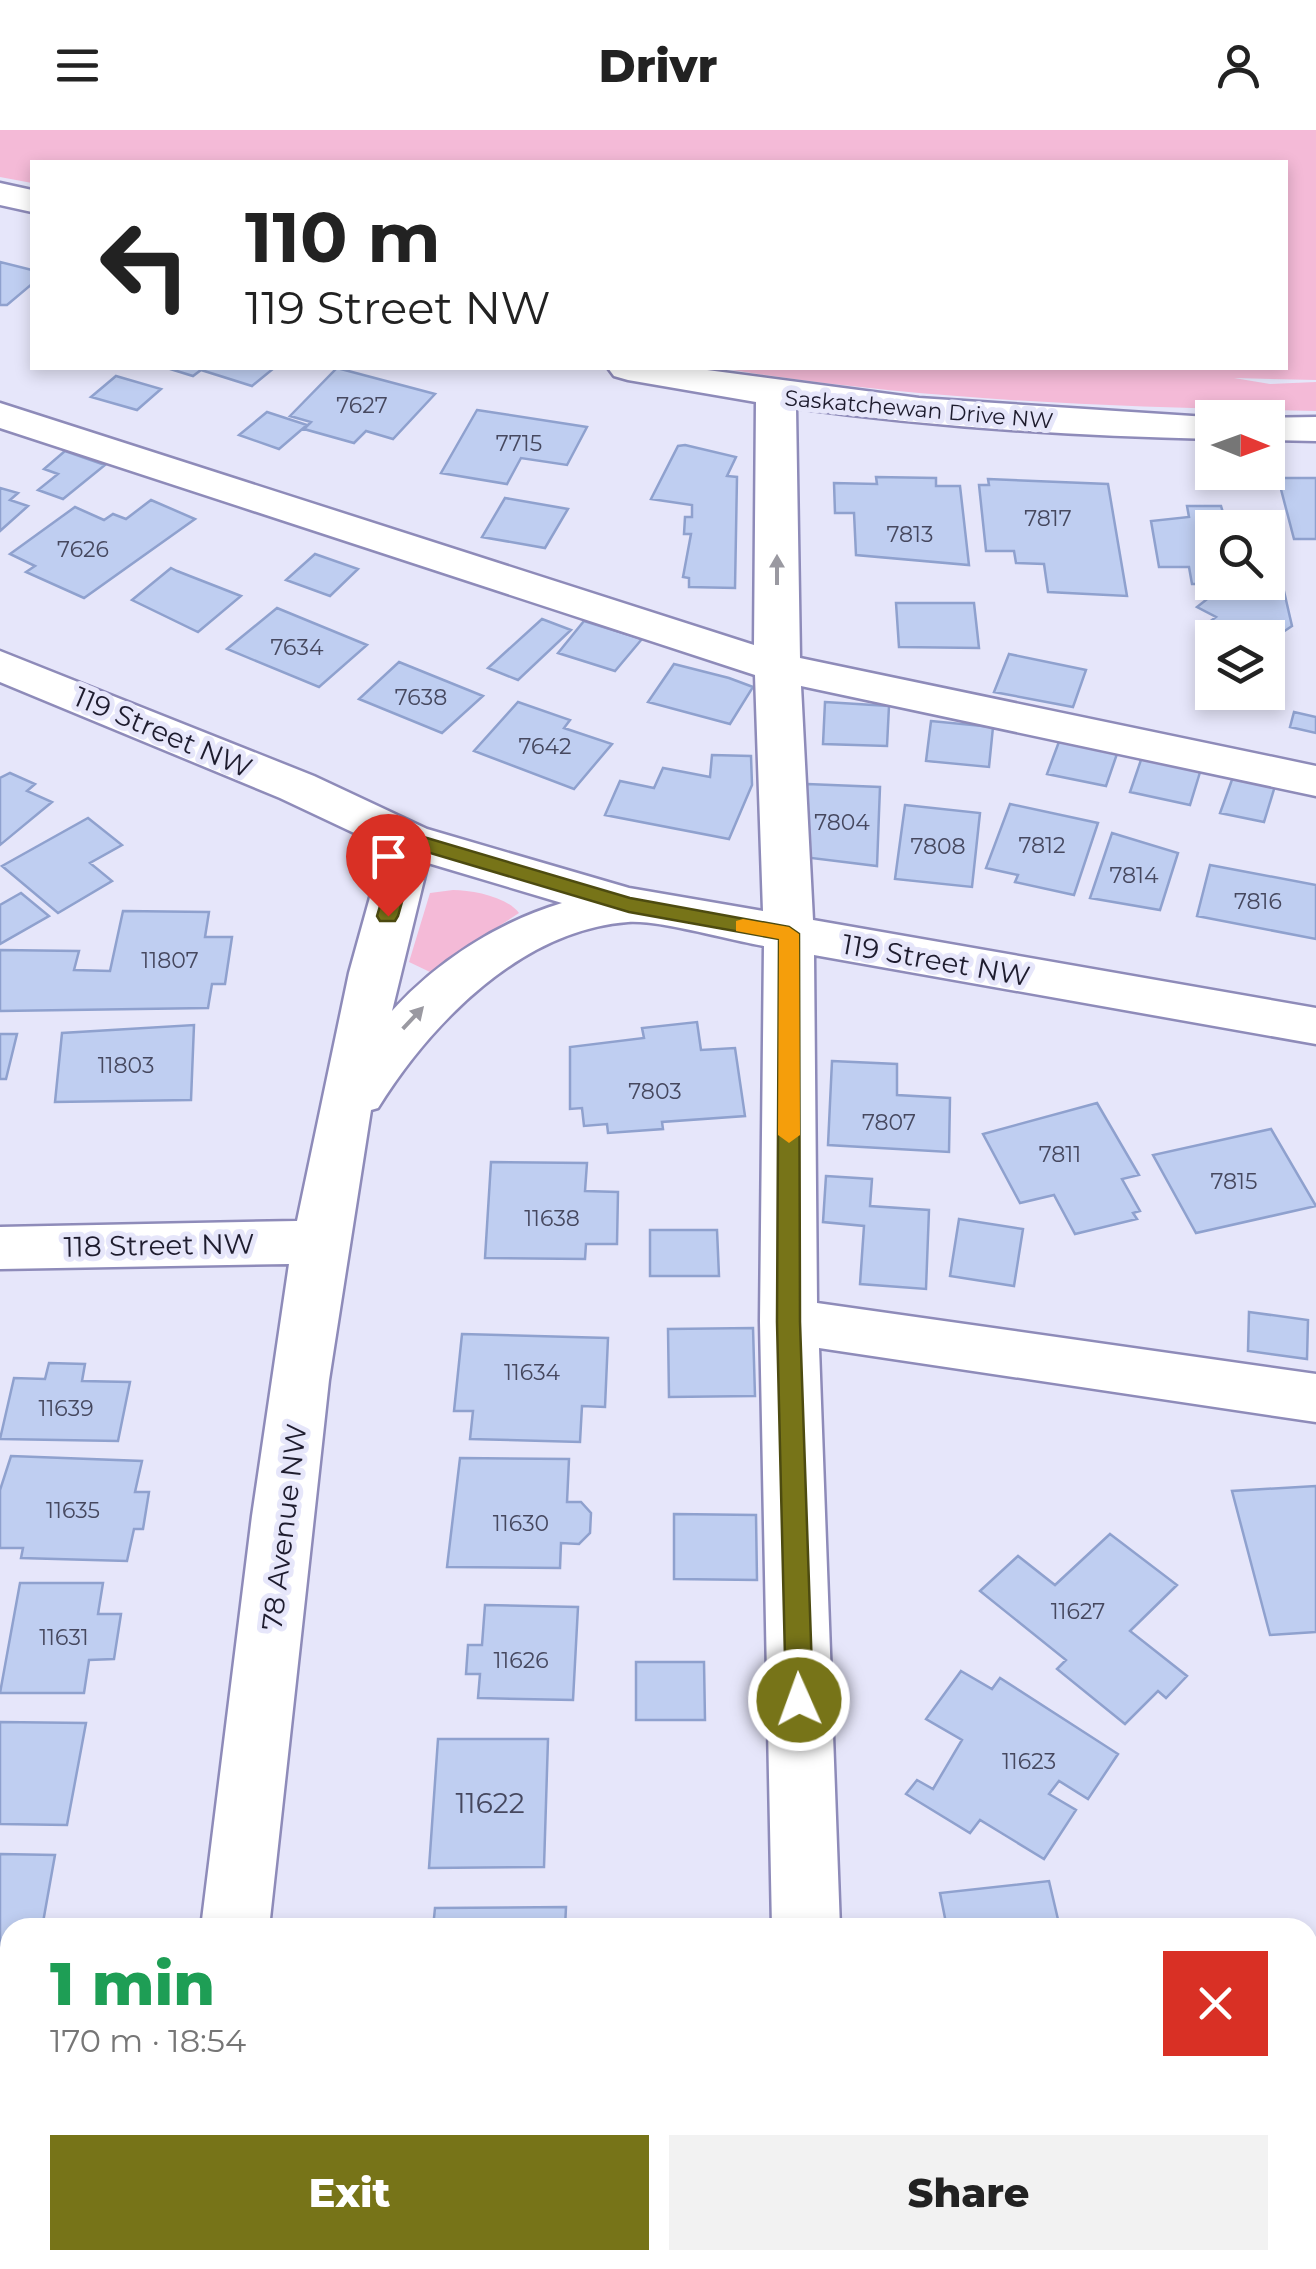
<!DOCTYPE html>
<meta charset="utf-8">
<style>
:root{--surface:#fff;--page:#f2f2f2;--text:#222;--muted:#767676;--accent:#777418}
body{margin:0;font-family:Montserrat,sans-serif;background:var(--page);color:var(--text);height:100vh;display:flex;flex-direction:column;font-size:38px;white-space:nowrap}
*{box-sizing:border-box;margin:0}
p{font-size:32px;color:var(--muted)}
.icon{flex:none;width:55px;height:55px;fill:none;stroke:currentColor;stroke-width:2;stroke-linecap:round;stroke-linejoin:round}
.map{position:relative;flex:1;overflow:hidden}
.details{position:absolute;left:0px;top:1788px;width:1318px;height:352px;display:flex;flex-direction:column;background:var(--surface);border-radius:30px 30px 0 0;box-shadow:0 5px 15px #0003}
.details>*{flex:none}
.top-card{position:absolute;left:30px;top:30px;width:1258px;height:210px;border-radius:0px;box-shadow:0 5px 15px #0003;background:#fff;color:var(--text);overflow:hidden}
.needle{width:65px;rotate:91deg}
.buttons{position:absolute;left:1195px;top:270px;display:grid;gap:20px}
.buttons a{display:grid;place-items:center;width:90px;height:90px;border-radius:0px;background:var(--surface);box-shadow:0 5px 15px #0003;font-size:50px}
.pin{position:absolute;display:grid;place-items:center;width:85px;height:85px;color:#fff;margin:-102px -42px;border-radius:50% 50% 50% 0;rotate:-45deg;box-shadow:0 0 10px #0007}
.pin .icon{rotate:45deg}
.me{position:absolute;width:110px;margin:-55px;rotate:358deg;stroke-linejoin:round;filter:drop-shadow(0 0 8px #0008)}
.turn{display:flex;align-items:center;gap:35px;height:210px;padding:0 50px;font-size:45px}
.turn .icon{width:130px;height:130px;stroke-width:2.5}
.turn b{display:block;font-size:70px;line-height:85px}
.round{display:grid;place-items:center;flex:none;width:105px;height:105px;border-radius:0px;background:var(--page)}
.head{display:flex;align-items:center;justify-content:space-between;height:170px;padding:0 50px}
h1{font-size:60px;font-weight:800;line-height:75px;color:#1e9e55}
.primary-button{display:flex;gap:20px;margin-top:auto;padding:20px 50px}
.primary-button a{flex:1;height:115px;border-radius:0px;background:var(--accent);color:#fff;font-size:40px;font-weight:800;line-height:115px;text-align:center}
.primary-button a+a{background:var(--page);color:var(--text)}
header{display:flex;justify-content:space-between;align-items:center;height:130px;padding:0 50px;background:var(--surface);font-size:45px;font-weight:800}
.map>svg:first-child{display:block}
</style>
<header><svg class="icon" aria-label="menu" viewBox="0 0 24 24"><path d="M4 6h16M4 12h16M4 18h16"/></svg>Drivr<svg class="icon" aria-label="person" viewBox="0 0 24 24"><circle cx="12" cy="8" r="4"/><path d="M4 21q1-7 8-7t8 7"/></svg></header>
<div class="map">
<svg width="1316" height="2139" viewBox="0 0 1316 2139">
<rect width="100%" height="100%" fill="#e6e6fa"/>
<!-- green -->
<path fill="#f4bad7" d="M0,0h1316v250l-82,-2 36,6 46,-2v29c-201,-4 -398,-10 -596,-43h565v-206h-1253v21l-32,-6z
M453,760c20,0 54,7 66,23l-89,59 -21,-10 21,-69z"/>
<!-- building -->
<path fill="#bfcef1" stroke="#8fa1ce" stroke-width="2.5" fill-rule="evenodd" d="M0,132l32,8v14l-25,21h-7z
M167,238h107l-22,18 -51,-16 -8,6z
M337,238l98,26 -42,45 -27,-8 -12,12 -50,-14 7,-7 -21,-6z
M116,246l45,13 -24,21 -46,-13z
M477,280l110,17 -20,38 -46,-7 -14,26 -66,-11z
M267,282l40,13 -28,24 -40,-14z
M685,315l51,12 -9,19 10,1 -2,111 -46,-1v-9l-6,-1 8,-43h-7l1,-17h7v-12l-41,-6 27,-53z
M65,321l40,14 -42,34 -25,-9 20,-16 -14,-5z
M876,347l60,1v8h24l9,79 -113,-10 -2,-42h-19l-1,-30 43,1z
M1278,348h38v61h-22z
M988,349l120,5 19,112 -79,-4 -4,-28 -28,-1 -2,-12h-28l-7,-66h10z
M0,358l18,5 -8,7 18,6 -28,25z
M505,368l63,11 -23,39 -63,-11z
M151,370l44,19 -111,79 -58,-26 9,-6 -25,-12 65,-47 29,13 9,-6 13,5z
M1187,376h34l3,10 44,6 24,104 -24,16v-4h-51l-17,-9 16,-12 -19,-10 14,-11 -3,-12h-16l-3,-17h-30l-8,-46 38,-4zM1212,398h56v54h-56z
M315,424l43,15 -28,27 -44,-16z
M171,438l6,3 64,25 -43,36 -66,-32z
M896,473h78l5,45 -80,-1z
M277,478l90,37 -48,42 -92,-38z
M542,489l29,11 -53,50 -30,-12z
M584,491l58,18 -27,32 -57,-18z
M1009,524l77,16 -13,37 -79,-15z
M399,532l84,34 -41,37 -83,-34z
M674,534l55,14 24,9 -23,37 -82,-22z
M518,572l52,18 -6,8 48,16 -38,45 -100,-38z
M825,572l64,4 -2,40 -64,-2z
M1294,582l22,5v16l-26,-6z
M931,591l62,6 -4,40 -63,-6z
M1060,609l58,12 -12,35 -59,-12z
M712,625l39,1 1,29 -23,54 -124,-24 15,-34 34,7 9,-20 47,9z
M1142,627l59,12 -11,36 -60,-13z
M10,643l25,11 -8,7 25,11 -52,43v-67z
M1233,647l42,9 -11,36 -44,-9z
M807,654l73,3 -3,79 -74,-9z
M1010,674l88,19 -24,72 -59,-13 3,-7 -32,-7z
M905,675l75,8 -8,74 -77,-8z
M88,688l34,27 -32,18 22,18 -54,32 -56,-47z
M1112,703l66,20 -18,57 -70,-12z
M1210,735l106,20v54l-119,-23z
M21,763l28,23 -49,28v-39z
M123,781l86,1 -4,25h27l-7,47h-13l-4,24 -208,3v-61l79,1 -5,19 36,1z
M697,892l4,28 34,-2 10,68 -83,6 1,7 -55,4 -1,-9 -23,2 -2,-18 -12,1v-62l74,-9 -2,-10z
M194,895l-3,75 -136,2 7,-69z
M0,904h17l-11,45h-6z
M832,931l65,3v31l53,3 -1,54 -121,-7z
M1097,973l42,72 -17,4 18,32 -7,2 4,6 -62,15 -21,-39 -34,8 -37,-69z
M1271,999l45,77 -120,27 -43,-78z
M491,1032l96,1 -2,28 33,1 -1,52h-31l-1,15 -100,-1z
M826,1046l46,3 -2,27 59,4 -3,79 -66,-5 4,-58 -41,-4z
M959,1089l64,10 -9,57 -64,-10z
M650,1100h67l2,46h-69z
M1249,1182l59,8 -1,39 -59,-8z
M753,1198l2,68 -86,1 -1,-68z
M462,1204l146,4 -3,69 -23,-1 -2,36 -110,-3 3,-28h-19z
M49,1233l36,1 -3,17 48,1 -12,59 -118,-2 14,-61 31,1z
M11,1326l131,5 -7,31h14l-6,37h-9l-7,32 -106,-3 2,-10h-23v-58z
M460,1328l109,1 -2,43h14l10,11 -1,20 -11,11 -18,-1 -1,25 -113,-1z
M1316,1356v146l-46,3 -38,-144z
M674,1384l82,1 1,65 -83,-1z
M1110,1404l67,51 -47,46 57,45 -21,22 -8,-7 -33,33 -68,-55 9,-9 -86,-69 38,-35 37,29z
M20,1453h83l-5,31h23l-7,45 -25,1 -5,33h-84z
M485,1475l93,2 -5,93 -95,-2 2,-24h-14l2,-29h14z
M636,1532h68l1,58h-69z
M961,1541l31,18 8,-11 118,76 -30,45 -29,-18 -10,13 27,16 -32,49 -64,-39 -10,13 -64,-39 11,-14 16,9 29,-49 -36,-21z
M0,1592l86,1 -19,102 -67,-1z
M438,1609h110l-4,128 -115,1z
M0,1724l55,1 -13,73h-32v53h-10z
M1049,1751l11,47h-113l-7,-35z
M566,1777l-1,21h-132l2,-20z
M0,1884h10v80l-10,40z
M434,2130l99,1v8h-100z
M862,2130h85v9h-85z
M1043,2134l150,1 1,4h-150z"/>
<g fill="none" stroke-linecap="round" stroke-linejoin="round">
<!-- minor casing -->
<g stroke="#8e8bb9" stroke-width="5">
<path id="minor" d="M0,53l32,7v22l-32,-7z
M608,238h84l227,30 304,20h-11v21c-139,-3 -278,-12 -416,-31l4,250 516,108v30l-515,-110 12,234 503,88v36l-502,-89 3,348 499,71v48l-497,-74 21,580h-68l-12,-607 4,-375c-36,-6 -103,-26 -136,-24 -107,8 -197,101 -250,186l-7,2 -42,270 -60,548h-68l51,-412 37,-252 -289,5v-42l297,-6 52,-248 35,-126 -104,-49 -280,-116v-31l314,125 113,53 202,59 134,23 -8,-236 -755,-247v-25l754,242 2,-243 -128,-22 -14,-4zM428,733l134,40c-64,19 -126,59 -170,108z
M1316,287v24l-48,-1v-22h-7z
M157,2130h74l-1,9h-74z
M778,2130h74v9h-74z"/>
</g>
<!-- minor -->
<use href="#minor" fill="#fff" fill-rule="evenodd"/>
</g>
<!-- one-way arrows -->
<defs><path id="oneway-solid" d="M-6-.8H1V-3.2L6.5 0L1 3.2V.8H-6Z" transform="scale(2.5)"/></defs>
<g fill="#9a99a1">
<use href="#oneway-solid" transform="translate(777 440) rotate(-90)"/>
<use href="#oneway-solid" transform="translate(413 888) rotate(-47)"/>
</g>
<!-- route -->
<path fill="#777418" stroke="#4d4b10" stroke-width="2.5" d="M410,703l220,65 159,29 10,7 1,388 13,378 -4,9h-19l-4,-9 -9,-378 2,-383 -150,-27 -212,-63 -19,67 -3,5h-15l-3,-5 23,-76z"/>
<!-- slow -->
<path fill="#f59e0b" d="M743,789l46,8 10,7 1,201 -11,8 -11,-8 1,-196 -43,-8v-10z"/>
<g text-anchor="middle" stroke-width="10" stroke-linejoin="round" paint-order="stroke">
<!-- number labels -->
<g font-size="22" fill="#46485f">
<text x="362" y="283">7627</text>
<text x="519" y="321">7715</text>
<text x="1048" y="396">7817</text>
<text x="910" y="412">7813</text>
<text x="83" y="427">7626</text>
<text x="297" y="525">7634</text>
<text x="421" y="575">7638</text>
<text x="545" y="624">7642</text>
<text x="842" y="700">7804</text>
<text x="1042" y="723">7812</text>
<text x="938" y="724">7808</text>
<text x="1134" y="753">7814</text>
<text x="1258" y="779">7816</text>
<text x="170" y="838">11807</text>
<text x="126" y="943">11803</text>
<text x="655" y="969">7803</text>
<text x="889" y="1000">7807</text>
<text x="1060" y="1032">7811</text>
<text x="1234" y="1059">7815</text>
<text x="552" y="1096">11638</text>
<text x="532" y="1250">11634</text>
<text x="66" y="1286">11639</text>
<text x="73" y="1388">11635</text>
<text x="521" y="1401">11630</text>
<text x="1078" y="1489">11627</text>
<text x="64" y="1515">11631</text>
<text x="521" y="1538">11626</text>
<text x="1029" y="1639">11623</text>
</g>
<!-- far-street labels -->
<g font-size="22" fill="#1e1c2e" stroke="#e6e6fa">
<text transform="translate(919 279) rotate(5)" y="8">Saskatchewan Drive NW</text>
</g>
<!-- street labels -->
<g font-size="28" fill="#1e1c2e" stroke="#e6e6fa">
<text transform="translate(163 602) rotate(23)" y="10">119 Street NW</text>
<text transform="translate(936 830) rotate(10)" y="10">119 Street NW</text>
<text transform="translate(159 1115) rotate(-1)" y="10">118 Street NW</text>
<text transform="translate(284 1397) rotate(-83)" y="10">78 Avenue NW</text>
</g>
<!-- near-number labels -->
<g font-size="28" fill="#46485f">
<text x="490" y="1683">11622</text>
</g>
</g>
</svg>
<div class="buttons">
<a><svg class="needle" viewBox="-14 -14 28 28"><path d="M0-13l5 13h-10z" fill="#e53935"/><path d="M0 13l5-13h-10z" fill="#767676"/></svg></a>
<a><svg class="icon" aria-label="search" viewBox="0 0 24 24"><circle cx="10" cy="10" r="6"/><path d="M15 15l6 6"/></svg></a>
<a><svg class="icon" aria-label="layers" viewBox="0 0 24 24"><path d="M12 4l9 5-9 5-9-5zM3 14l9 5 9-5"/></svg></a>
</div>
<div class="pin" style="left:388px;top:786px;background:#d93025"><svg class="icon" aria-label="arrive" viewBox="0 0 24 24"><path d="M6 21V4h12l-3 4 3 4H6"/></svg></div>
<svg class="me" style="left:799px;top:1570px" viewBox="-20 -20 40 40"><circle r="17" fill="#777418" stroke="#fff" stroke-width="3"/><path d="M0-11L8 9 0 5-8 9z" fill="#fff"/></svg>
<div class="top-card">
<div class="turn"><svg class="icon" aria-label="left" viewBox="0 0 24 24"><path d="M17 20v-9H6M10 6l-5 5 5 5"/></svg><div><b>110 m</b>119 Street NW</div></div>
</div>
<section class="details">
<div class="head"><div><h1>1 min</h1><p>170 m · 18:54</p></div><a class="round" style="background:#d93025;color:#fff"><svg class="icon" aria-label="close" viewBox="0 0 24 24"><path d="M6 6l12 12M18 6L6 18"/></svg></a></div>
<div class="primary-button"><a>Exit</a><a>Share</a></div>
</section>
</div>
